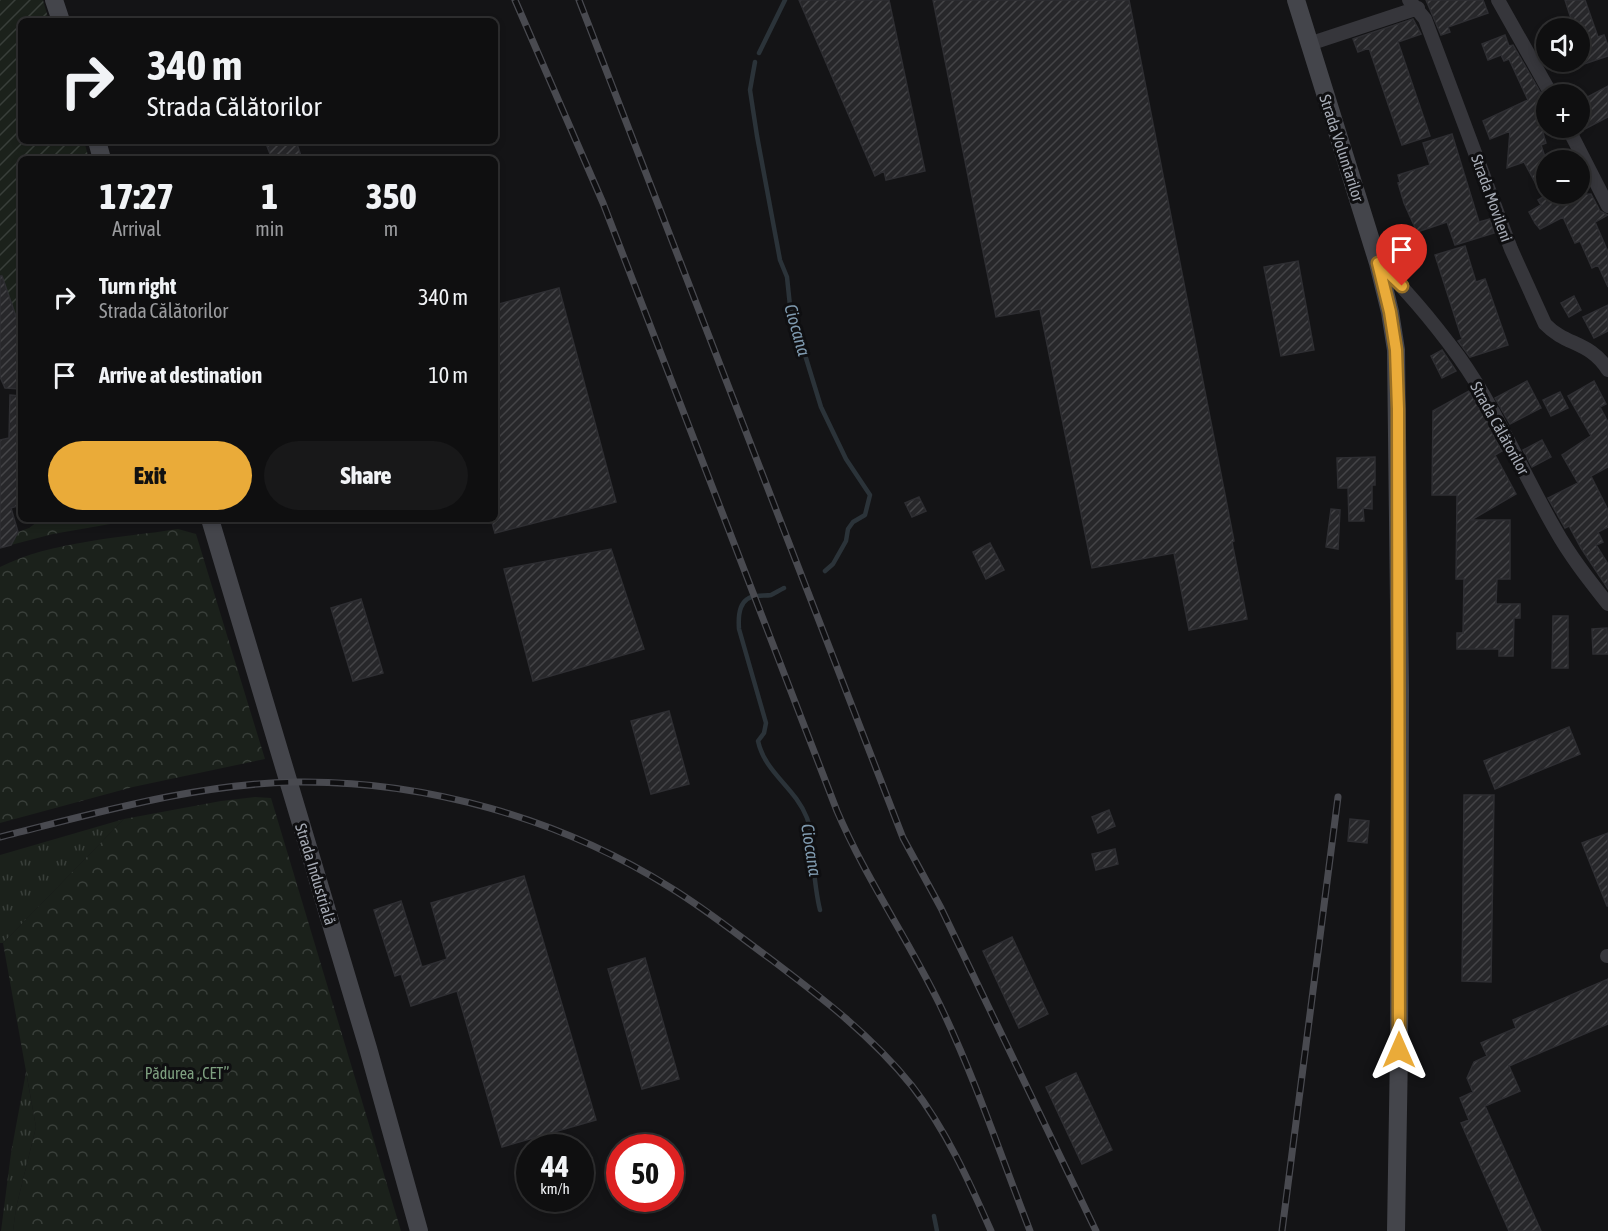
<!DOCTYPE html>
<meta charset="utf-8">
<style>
:root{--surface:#0f0f10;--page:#181819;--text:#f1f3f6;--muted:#9b9c9f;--line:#2f2f30;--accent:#eaab39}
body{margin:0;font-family:"Asap Condensed",sans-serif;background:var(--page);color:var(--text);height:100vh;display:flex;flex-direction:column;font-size:22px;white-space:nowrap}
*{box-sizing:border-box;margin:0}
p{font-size:20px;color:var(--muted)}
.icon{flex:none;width:33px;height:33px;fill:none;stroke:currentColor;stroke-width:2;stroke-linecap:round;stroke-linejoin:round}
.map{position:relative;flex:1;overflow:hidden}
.details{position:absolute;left:18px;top:156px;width:480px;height:366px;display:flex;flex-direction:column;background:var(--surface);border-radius:9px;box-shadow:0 3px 9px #0003,0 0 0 2px var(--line)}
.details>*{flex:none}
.top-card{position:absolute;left:18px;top:18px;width:480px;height:126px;border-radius:9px;box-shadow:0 3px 9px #0003,0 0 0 2px var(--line);background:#0f0f10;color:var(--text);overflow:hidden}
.tools{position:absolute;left:1536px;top:18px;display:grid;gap:12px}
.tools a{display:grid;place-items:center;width:54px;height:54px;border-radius:50%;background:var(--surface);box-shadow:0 3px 9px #0003,0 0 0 2px var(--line);font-size:30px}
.speed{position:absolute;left:516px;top:1134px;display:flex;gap:12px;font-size:30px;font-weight:700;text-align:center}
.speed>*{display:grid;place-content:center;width:78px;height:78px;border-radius:50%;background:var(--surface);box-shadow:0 3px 9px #0003,0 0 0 2px var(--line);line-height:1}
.speed small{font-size:15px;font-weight:400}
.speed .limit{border:9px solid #d22;background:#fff;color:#111}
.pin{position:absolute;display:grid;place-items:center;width:51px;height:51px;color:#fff;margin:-62px -26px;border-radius:50% 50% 50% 0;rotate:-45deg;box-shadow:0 0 6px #0007}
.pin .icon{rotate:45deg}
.me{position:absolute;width:66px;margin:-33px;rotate:0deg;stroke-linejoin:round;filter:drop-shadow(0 0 4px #0008)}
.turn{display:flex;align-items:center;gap:21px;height:126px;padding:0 30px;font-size:27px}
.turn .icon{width:78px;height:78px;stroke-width:2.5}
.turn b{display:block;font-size:42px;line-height:51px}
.eta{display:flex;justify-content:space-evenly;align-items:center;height:102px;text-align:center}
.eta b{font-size:36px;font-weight:800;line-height:42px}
.primary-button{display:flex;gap:12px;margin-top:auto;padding:12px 30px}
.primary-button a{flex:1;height:69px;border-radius:36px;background:var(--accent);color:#111;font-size:24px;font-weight:800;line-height:69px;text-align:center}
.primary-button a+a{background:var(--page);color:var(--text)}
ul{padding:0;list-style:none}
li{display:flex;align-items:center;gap:18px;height:78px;padding:0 30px}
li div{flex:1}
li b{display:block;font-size:22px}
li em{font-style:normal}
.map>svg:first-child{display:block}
</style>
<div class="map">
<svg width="1608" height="1231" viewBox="0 0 1608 1231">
<defs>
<pattern id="grass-tufts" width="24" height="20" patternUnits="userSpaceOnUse" patternTransform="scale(1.5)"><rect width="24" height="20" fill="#1b211b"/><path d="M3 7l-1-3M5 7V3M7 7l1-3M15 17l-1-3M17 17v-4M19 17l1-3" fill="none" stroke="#393f3a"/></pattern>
<pattern id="forest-crowns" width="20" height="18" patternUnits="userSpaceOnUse" patternTransform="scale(1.5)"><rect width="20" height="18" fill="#1b211b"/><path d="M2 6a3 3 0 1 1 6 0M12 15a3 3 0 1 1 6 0" fill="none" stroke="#393f3a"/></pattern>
<pattern id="garden-furrows" width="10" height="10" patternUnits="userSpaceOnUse" patternTransform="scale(1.5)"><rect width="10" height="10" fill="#1b211b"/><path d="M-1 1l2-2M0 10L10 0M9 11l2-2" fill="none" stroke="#393f3a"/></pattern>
<pattern id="building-hatch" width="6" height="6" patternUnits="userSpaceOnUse" patternTransform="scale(1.5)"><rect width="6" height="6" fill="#27272a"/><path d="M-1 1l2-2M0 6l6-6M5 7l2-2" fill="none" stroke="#444447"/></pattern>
</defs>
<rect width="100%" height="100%" fill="#141416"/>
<!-- grass -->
<path fill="url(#grass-tufts)" d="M124,819l-121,124h-3v-88z
M26,1072l10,55 -20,81 -3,23h-12l10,-78z"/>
<!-- forest -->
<path fill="url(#forest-crowns)" d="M41,519h98l-86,15 -42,11 7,-13 11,-4z
M178,529l18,5 69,225 -132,28 -133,36v-256c52,-26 121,-29 178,-38z
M255,797l16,1 130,433h-388l3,-23 20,-81 -33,-184 121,-124 97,-18z"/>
<!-- garden -->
<path fill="url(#garden-furrows)" d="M0,0h43l6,21h-28v120h63l5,18h-68v172l-21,-57z"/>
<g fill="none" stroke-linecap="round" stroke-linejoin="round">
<!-- stream -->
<path stroke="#2b3339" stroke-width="4.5" d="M759,53l26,-53
M755,62l-5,28 7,46 23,124 7,17 3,29 31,101 25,52 24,36 -5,20 -12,7 -5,7 -2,12 -13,23 -8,7
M784,588c-4,2 -9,5 -13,7 -5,1 -10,0 -14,1 -18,1 -19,19 -18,33l27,94 -2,10 -6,8c7,32 37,46 49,77 4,10 4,22 5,32 2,20 3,40 8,60
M934,1216l3,15"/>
</g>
<!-- building -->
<path fill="url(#building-hatch)" stroke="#2e2e32" stroke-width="1.5" d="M799,0h90l36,171 -39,9 -2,-9 -9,5z
M933,0h196l105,541 -2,1 15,77 -58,11 -15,-77 -82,15 -52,-259 -44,8z
M1426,0h57l5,13 -40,14 2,5 -9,3z
M1565,0h20l13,37 6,-2 4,11v10l-24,8 -4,-11v-25h-6z
M1413,19l8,15 -23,8 32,94 -28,9 -33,-97 -11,4 -5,-13z
M1505,35l4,11 4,-1 30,52 -7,4 7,17 -3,1 5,13 -2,1 3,10 -5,2 5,15v35l45,-1 9,17 8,4 -13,7 13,30v35l-10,-22 -6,3 -12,-27 -5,2 -12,-26 -23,12 -5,-6 -6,-11 12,-7 -3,-5 5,-3 -19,-35 -17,6 3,-37 -20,8 -7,-18 45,-21 -19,-41 -5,2 -3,-6 -13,5 -6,-16z
M1608,86v31l-23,12 -5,-11v-17z
M1452,134l27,88 11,-3 4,14 -39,12 -8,-23 -30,10 -13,-29 -6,-20 2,-1 -2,-7 32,-10 -7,-22z
M265,141h31l6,18h-30z
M1465,246l11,36 9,-3 23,66 -38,12 -12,-16 4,-2 -27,-84z
M1298,261l16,89 -33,6 -17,-89z
M0,276h2l19,55v58l-16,-1 -5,-11z
M559,288l57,214 -121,31 -4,-14h4v-214z
M1574,296l7,14 -12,7 -8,-14z
M1608,305v26l-14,7 -11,-21z
M1442,350l14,21 -14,7 -11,-22z
M1527,381l14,27 -31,16 -15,-26z
M1594,381l12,23 -6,3 8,15v45l-17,9 17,34v17l-10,5 5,10 -7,3 12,19v25l-27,-41 -12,-22 -4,2 -17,-30 30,-15 -16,-28 29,-19 -23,-40z
M1469,391l25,41 -2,1 10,18 -7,4 21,39 -45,26h39v59h-13l-1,25h24v14h-6l-1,38h-14v-7h-42v-16h6l1,-54h-8l1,-84h-25l1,-84z
M1560,392l8,16 -17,8 -8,-16z
M10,395l11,1v109l-10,3 7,24 -7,13 -11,3v-108l9,-2z
M1542,440l9,17 -19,10 -9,-17z
M1375,457v28h-3v24l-9,-1 1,13h-15l-1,-33h-10l-1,-30z
M919,497l7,14 -14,6 -7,-14z
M1331,509l9,1 -2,39 -12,-2z
M990,543l14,27 -18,9 -13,-27z
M611,549l33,100 -111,32 -29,-112z
M361,599l22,74 -30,8 -22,-73z
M1553,616h15v52h-16z
M1607,628l1,26h-15l-1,-25z
M669,711l20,73 -38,10 -20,-73z
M1569,727l11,27 -85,35 -11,-28z
M1464,795h30l-3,187 -29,-1z
M1109,810l6,16 -17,7 -6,-16z
M1350,819l19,2 -2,22 -19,-2z
M1608,833v73h-1l-25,-63z
M1115,849l3,15 -22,6 -4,-16z
M524,876l72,244 -94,27 -45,-156 -46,15 -10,-32 -6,2 -21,-66 27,-9 21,66 25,-8 -16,-56z
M1012,937l36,77 -29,14 -36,-77z
M645,958l34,121 -37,10 -34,-120z
M1608,979v45l-99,42 11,25 -35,15 56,125h-32l-48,-108 8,-3 -9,-22 13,-6 -6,-14 7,-16 13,-6 -6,-13 35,-15 -3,-8z
M1076,1073l36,77 -30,14 -36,-77z"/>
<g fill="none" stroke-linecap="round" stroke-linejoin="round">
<!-- street -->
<path stroke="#36363b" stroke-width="14" d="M1409,0l16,19 86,230 34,75c21,22 45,17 63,46
M1498,0l53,94
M1309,44l109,-36
M1568,128l40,78
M1378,263c30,28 56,60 81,94 38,53 63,115 96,172 15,27 34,51 53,75
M1607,956h1"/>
<!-- secondary -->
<path stroke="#44454b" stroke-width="18" d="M54,0l7,21
M1296,0l82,263 12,49 6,38 4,339 -1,361 -3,181
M97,141l5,18
M210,519l158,529 51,183"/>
<!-- rail casing -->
<g stroke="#494a50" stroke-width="7">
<path id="rail" d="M515,0l88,203 234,608c29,68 71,128 103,194 35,73 61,151 90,226
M579,0l324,838 38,70 155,323
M0,837c97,-24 195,-53 295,-55 131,-2 266,37 376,106 36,22 68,48 101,72 50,38 100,76 140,126 34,44 57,95 79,145
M1282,1231l56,-434"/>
</g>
<!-- rail -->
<use href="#rail" stroke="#0f0f11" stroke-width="4.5" stroke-dasharray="14" stroke-linecap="butt"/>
</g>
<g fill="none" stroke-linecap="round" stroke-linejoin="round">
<!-- route casing -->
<g stroke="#986f25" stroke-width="15">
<path id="route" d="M1399,1050l-1,-641 -2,-59 -6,-38 -12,-49 24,23"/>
</g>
<!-- route -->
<use href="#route" stroke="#eaab39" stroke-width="10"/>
</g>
<g text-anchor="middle" stroke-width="6" stroke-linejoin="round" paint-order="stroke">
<!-- street labels -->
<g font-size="16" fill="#a7acb6" stroke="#0f0f11">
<text transform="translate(1342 148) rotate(72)" y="6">Strada Voluntarilor</text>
<text transform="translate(1492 198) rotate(70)" y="6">Strada Movileni</text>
<text transform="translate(1500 428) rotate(61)" y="6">Strada Călătorilor</text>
<text transform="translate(316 874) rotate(73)" y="6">Strada Industrială</text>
</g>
<!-- park labels -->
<g font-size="16" fill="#7ea080" stroke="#0f0f11">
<text x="187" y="1079">Pădurea „CET”</text>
</g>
<!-- water labels -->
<g font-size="18" font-style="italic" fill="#7f9aaf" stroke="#0f0f11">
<text transform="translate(797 330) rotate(74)" y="6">Ciocana</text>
<text transform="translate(811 850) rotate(81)" y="6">Ciocana</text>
</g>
</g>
</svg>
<div class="tools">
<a><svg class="icon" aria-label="sound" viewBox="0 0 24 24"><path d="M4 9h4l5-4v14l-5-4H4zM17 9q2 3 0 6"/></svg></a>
<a>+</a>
<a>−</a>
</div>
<div class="speed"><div>44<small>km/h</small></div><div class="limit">50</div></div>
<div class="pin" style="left:1402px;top:286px;background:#d93025"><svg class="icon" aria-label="arrive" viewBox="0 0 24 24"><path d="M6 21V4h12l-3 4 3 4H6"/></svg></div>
<svg class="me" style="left:1399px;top:1050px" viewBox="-20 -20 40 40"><path d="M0-17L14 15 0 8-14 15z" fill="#eaab39" stroke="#fff" stroke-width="4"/></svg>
<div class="top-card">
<div class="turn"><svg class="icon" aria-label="right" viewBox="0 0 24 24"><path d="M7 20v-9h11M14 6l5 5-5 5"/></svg><div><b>340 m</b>Strada Călătorilor</div></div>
</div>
<section class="details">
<div class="eta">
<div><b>17:27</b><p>Arrival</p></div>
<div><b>1</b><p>min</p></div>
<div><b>350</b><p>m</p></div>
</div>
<ul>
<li><svg class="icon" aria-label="right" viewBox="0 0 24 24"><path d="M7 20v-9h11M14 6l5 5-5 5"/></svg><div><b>Turn right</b><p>Strada Călătorilor</p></div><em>340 m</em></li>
<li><svg class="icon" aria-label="arrive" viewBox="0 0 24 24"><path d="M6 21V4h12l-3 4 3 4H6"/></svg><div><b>Arrive at destination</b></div><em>10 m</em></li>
</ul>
<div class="primary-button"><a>Exit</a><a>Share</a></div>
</section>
</div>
